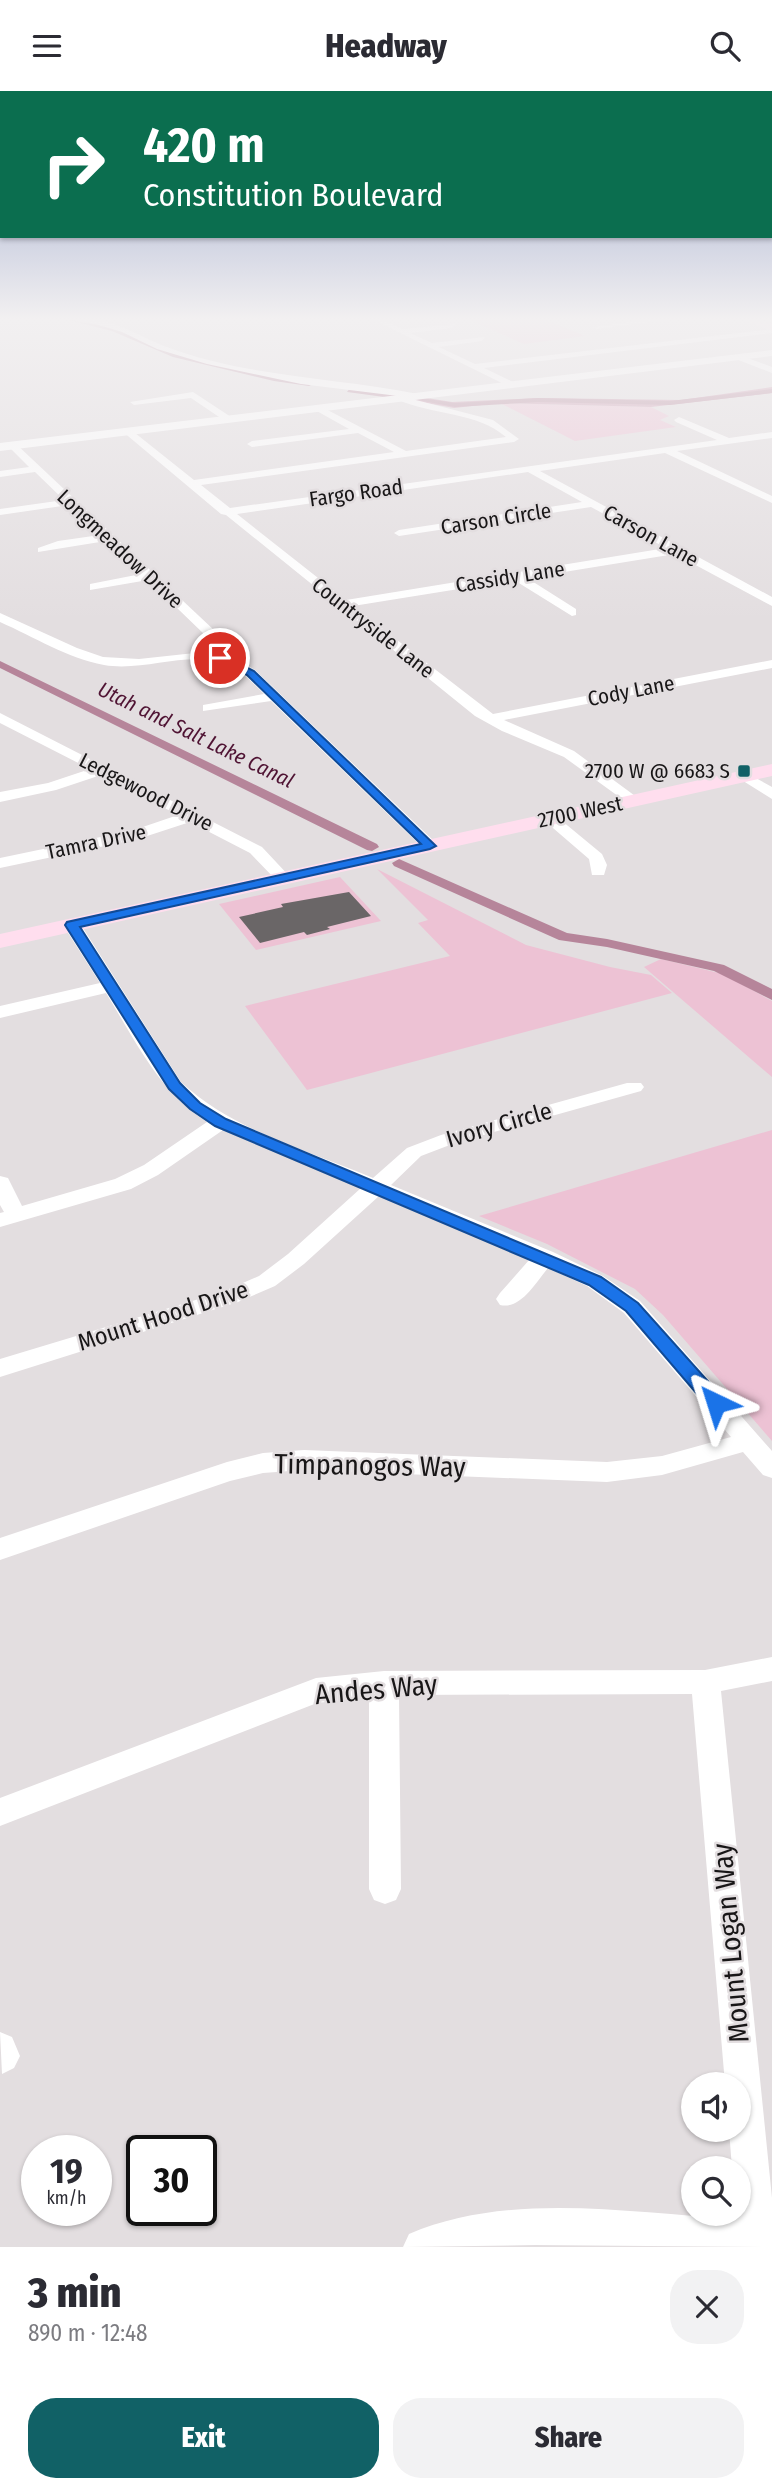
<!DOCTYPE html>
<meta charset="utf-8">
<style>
:root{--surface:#fff;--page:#f2f2f3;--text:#2b2b33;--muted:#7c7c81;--accent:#116166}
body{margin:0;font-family:"Fira Sans Condensed",sans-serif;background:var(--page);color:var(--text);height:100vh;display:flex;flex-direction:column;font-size:26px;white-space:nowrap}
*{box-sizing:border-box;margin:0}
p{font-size:23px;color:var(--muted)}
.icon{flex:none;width:38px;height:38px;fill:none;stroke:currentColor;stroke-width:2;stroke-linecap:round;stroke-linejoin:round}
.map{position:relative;height:2156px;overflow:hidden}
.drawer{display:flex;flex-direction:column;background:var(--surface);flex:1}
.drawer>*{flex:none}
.top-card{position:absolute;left:0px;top:0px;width:774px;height:147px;box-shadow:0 2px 5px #0004;background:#0b6e4f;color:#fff;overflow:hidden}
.buttons{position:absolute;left:681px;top:1981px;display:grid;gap:14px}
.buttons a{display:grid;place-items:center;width:70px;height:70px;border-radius:50%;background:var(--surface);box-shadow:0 2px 5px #0004;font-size:35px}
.speed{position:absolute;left:21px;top:2044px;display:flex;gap:14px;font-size:35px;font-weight:700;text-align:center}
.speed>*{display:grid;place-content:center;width:91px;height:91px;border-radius:50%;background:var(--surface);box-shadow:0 2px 5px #0004;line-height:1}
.speed small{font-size:18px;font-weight:400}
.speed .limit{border:4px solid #111;border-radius:10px;background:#fff;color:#111}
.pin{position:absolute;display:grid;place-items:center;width:60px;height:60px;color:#fff;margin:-30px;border:4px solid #fff;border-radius:50%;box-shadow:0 2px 7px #0007}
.me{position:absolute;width:77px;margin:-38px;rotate:319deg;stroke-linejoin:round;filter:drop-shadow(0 0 5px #0008)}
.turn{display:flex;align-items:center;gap:24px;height:147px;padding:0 28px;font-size:32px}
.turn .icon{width:91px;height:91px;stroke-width:2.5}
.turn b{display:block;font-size:49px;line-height:60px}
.round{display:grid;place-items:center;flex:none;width:74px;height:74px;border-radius:28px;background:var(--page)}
.summary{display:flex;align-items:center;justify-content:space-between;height:119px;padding:0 28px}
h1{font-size:42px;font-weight:800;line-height:52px}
.cta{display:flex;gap:14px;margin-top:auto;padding:14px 28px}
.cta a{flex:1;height:80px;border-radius:28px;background:var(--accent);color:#fff;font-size:28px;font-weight:800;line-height:80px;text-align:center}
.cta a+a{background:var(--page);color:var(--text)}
header{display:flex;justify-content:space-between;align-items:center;height:91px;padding:0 28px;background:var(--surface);font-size:32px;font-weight:800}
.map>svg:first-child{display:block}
</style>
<header><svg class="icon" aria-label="menu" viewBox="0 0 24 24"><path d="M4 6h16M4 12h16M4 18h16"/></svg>Headway<svg class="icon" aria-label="search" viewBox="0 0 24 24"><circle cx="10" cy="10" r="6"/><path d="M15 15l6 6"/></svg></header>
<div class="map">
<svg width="772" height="2156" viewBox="0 0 772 2156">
<rect width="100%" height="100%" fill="#e3dee0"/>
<!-- green -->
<path fill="#edc2d4" d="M470,229h76l39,16 -61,8z
M500,312l151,4 18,9 -9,4 16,7 -101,14z
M377,778l149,76 84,22 41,8 21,18 -365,97 -62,-84 205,-50 -32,-33 10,-3z
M340,786l41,44 -125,29 -37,-46z
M661,868l62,15 49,27v76l-128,-110z
M772,1039v311l-109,-126 -28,-26 -88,-45 -68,-28z"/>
<!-- forest -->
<path fill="#cd9ab0" d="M772,296v6l-121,14 -151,-4 -46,5 -44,-8 17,-2 25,4 86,-4 143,2z"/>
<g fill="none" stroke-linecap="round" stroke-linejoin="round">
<!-- canal -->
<path fill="#b6859a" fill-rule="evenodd" d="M69,229l47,8 61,26 136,30 -4,2 -35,-5 -101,-24 -61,-26z
M350,297l42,6 4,2 -4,2 -45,-6z
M772,298v4l-102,12 -132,-3 -83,5 -38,-7 4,-2 34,5 83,-5 132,3z
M0,570l377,183 2,3 -7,4 -5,-1 -367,-182z
M399,768l168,74 40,6 117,26 48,24v11l-58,-29 -107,-24 -48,-7 -165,-74 -2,-3z"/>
</g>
<!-- building -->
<path fill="#6a6667" d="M349,801l22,24 -44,11 3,2 -23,6 -3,-3 -44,11 -21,-26 44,-10 -2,-3z"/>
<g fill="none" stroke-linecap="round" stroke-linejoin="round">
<!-- minor -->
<path fill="#fff" fill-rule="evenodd" d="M82,229c29,-3 55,15 82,26 81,31 169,31 254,48v4h-10l85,22 26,19 -5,3 -313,43 29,23 487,-68 -41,-18 -2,-2 5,-3 50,21 43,-6v6l-95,13 95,45v7l-107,-50 -125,18 232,126v9l-97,-52 -148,24 49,31v6l-4,1 -58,-36 -161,26 140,108 279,-54v8l-268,52 70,31 68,50 -8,5 -5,-2 -65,-47 -62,-26 -27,-15 -249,-201 -5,-1 -99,-83 8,-2 64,51 200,-28 -36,-19 -106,14 -5,-3 5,-3 97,-12 -34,-19 -1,-2 4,-3 88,46 100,-14c-29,-25 -73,-22 -108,-37v-4l-97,-12 -94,-20 -50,-15 -35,-17zM528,381l54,30 -183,28 -5,3 5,3 192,-29 75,41 -320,52 -109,-86z
M374,229h9l20,9 52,-5 -3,4 -42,5 22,10 53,-6 -3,4 -43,6 36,17 297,-35v4l-288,35 31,15 -3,5z
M644,229h20l-67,9 -4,-2z
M739,264l33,12v6l-36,-14z
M193,301l38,25v4h-6l-34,-23 -57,7 -4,-3z
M9,352h6l200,188 5,14 -4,9 21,5 18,11 181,173 2,3 -2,3h-12l-153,-148 -68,10v-6l61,-11c-11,-11 -23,-24 -38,-30 -38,-14 -82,8 -122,1 -37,-7 -70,-28 -104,-43v-9l77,35 26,9 36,2 65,-7 4,-7 -3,-10 -57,-55 -58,10v-6l51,-10 -35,-33 -68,11v-4l20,-7 42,-6 -31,-30 -69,10v-6l64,-9 -29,-28 -35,5v-6l29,-4 -20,-20z
M0,622l262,134 29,31 -8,5 -6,-2 -27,-28 -60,-31 -52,17 -138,29v-10l134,-28 44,-15 -77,-40 -45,15 -56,12v-10l48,-9 42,-14 -90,-46z
M745,681l27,15v12l-32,-20 -2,-3z
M551,723l5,2 46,38 5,11 -3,10h-12l-3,-16 -43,-37 -3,-3 3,-3z
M72,829l9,5 100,157c51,48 128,69 192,96l34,-30 34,-13 186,-52h14l3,4 -3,4 -186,52 -34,13 -30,29 162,67 50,24 37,25 132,150v27l-9,-3 -20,-23 -81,23 -55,7 -303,-12 -41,3 -33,8 -230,79v-22l227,-76 36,-9 41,-3 303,12 55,-6 69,-19 -107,-124 -37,-27 -39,-18c-12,14 -27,42 -48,37l-4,-6 4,-6 30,-34 -151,-63 -75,68 -29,22 -37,16 -238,75v-18l222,-67 37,-16 29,-22 73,-66 -138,-58 -65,45 -27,14 -131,38v-14l4,-1 -4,-7v-29l8,2 14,28 93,-27 29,-14 63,-43c-48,-30 -72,-82 -101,-129l-106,25v-12l100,-23 -37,-58z
M772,1566v24l-51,10 51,507v49l-237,-2 -132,2 6,-13c101,-43 220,-21 328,-15l1,-51h-6l-3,-38h9v-46h-13l-33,-390 -293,1 2,194 -5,11 -11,4 -11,-4 -5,-11v-192l-52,6 -317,123v-28l316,-120 68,-7 321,-1z
M0,1941l12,5 8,19 -6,12 -12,6z"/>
<!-- tertiary -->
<path fill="#fff" fill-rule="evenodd" d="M772,259v6l-772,95v-8z"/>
<!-- secondary -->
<path fill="#ffdeee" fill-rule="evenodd" d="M743,229h14l15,4v7z
M772,673v12l-772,172v-14z"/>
</g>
<!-- sky -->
<linearGradient id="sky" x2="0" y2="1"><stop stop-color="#94a1c9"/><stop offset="0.43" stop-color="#f2f0f1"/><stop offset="1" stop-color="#f2f0f1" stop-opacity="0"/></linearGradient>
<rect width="772" height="530" fill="url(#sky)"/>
<!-- route -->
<path fill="#1a73e8" stroke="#114b97" stroke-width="2" d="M217,565h7l30,15 182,175 -6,3 -350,78 100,156 20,20 26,16 375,158 37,26 85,95 2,5 -2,5h-14l-83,-97 -37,-26 -374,-159 -25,-17 -21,-20 -104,-164 2,-3 354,-78 -174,-169 -30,-15z"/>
<!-- markers -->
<rect fill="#116166" stroke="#e3dee0" stroke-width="2.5" x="737" y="673" width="14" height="14" rx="3.5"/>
<g text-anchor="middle" stroke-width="5" stroke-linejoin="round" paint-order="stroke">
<!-- far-street labels -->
<g font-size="21" fill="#181617" stroke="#e3dee0">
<text transform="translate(356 402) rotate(-8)" y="7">Fargo Road</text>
<text transform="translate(496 428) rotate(-9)" y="7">Carson Circle</text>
<text transform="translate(651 445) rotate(29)" y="7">Carson Lane</text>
<text transform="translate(120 458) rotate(43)" y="7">Longmeadow Drive</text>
<text transform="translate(510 486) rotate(-9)" y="7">Cassidy Lane</text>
<text transform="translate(373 537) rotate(38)" y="7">Countryside Lane</text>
<text transform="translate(631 600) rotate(-11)" y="7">Cody Lane</text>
<text transform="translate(146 701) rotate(27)" y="7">Ledgewood Drive</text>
<text transform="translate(580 721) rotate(-12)" y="7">2700 West</text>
<text transform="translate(96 751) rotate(-12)" y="7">Tamra Drive</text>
</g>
<!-- far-water labels -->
<g font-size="21" font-style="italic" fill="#4f1333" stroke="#e3dee0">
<text transform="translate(196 644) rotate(26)" y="7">Utah and Salt Lake Canal</text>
</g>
<!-- far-poi labels -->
<g font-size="21" fill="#181617" stroke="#e3dee0" text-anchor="end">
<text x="730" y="687">2700 W @ 6683 S</text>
</g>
<!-- street labels -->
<g font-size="24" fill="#181617" stroke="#e3dee0">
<text transform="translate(499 1034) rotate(-16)" y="8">Ivory Circle</text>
<text transform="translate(163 1225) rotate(-18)" y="8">Mount Hood Drive</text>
</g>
<!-- near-street labels -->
<g font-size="28" fill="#181617" stroke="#e3dee0">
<text transform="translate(370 1374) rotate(1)" y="10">Timpanogos Way</text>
<text transform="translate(376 1598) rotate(-5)" y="10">Andes Way</text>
<text transform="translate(730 1852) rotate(-95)" y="10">Mount Logan Way</text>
</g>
</g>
</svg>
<div class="buttons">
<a><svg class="icon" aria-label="sound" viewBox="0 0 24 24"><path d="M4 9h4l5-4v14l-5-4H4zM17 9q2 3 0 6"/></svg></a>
<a><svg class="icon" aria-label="search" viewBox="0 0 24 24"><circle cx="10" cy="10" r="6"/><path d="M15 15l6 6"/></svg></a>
</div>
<div class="speed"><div>19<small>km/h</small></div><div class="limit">30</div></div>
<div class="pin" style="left:220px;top:567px;background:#d93025"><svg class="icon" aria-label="arrive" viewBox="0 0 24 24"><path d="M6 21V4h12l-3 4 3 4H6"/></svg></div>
<svg class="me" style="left:716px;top:1312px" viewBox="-20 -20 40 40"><path d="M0-17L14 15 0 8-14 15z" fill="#1a73e8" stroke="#fff" stroke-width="4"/></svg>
<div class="top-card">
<div class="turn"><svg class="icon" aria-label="right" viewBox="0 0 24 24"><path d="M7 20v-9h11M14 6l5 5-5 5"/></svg><div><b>420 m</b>Constitution Boulevard</div></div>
</div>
</div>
<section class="drawer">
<div class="summary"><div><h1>3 min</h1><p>890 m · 12:48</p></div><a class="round"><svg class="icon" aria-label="close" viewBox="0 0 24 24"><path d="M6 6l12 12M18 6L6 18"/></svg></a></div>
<div class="cta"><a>Exit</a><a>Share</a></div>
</section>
